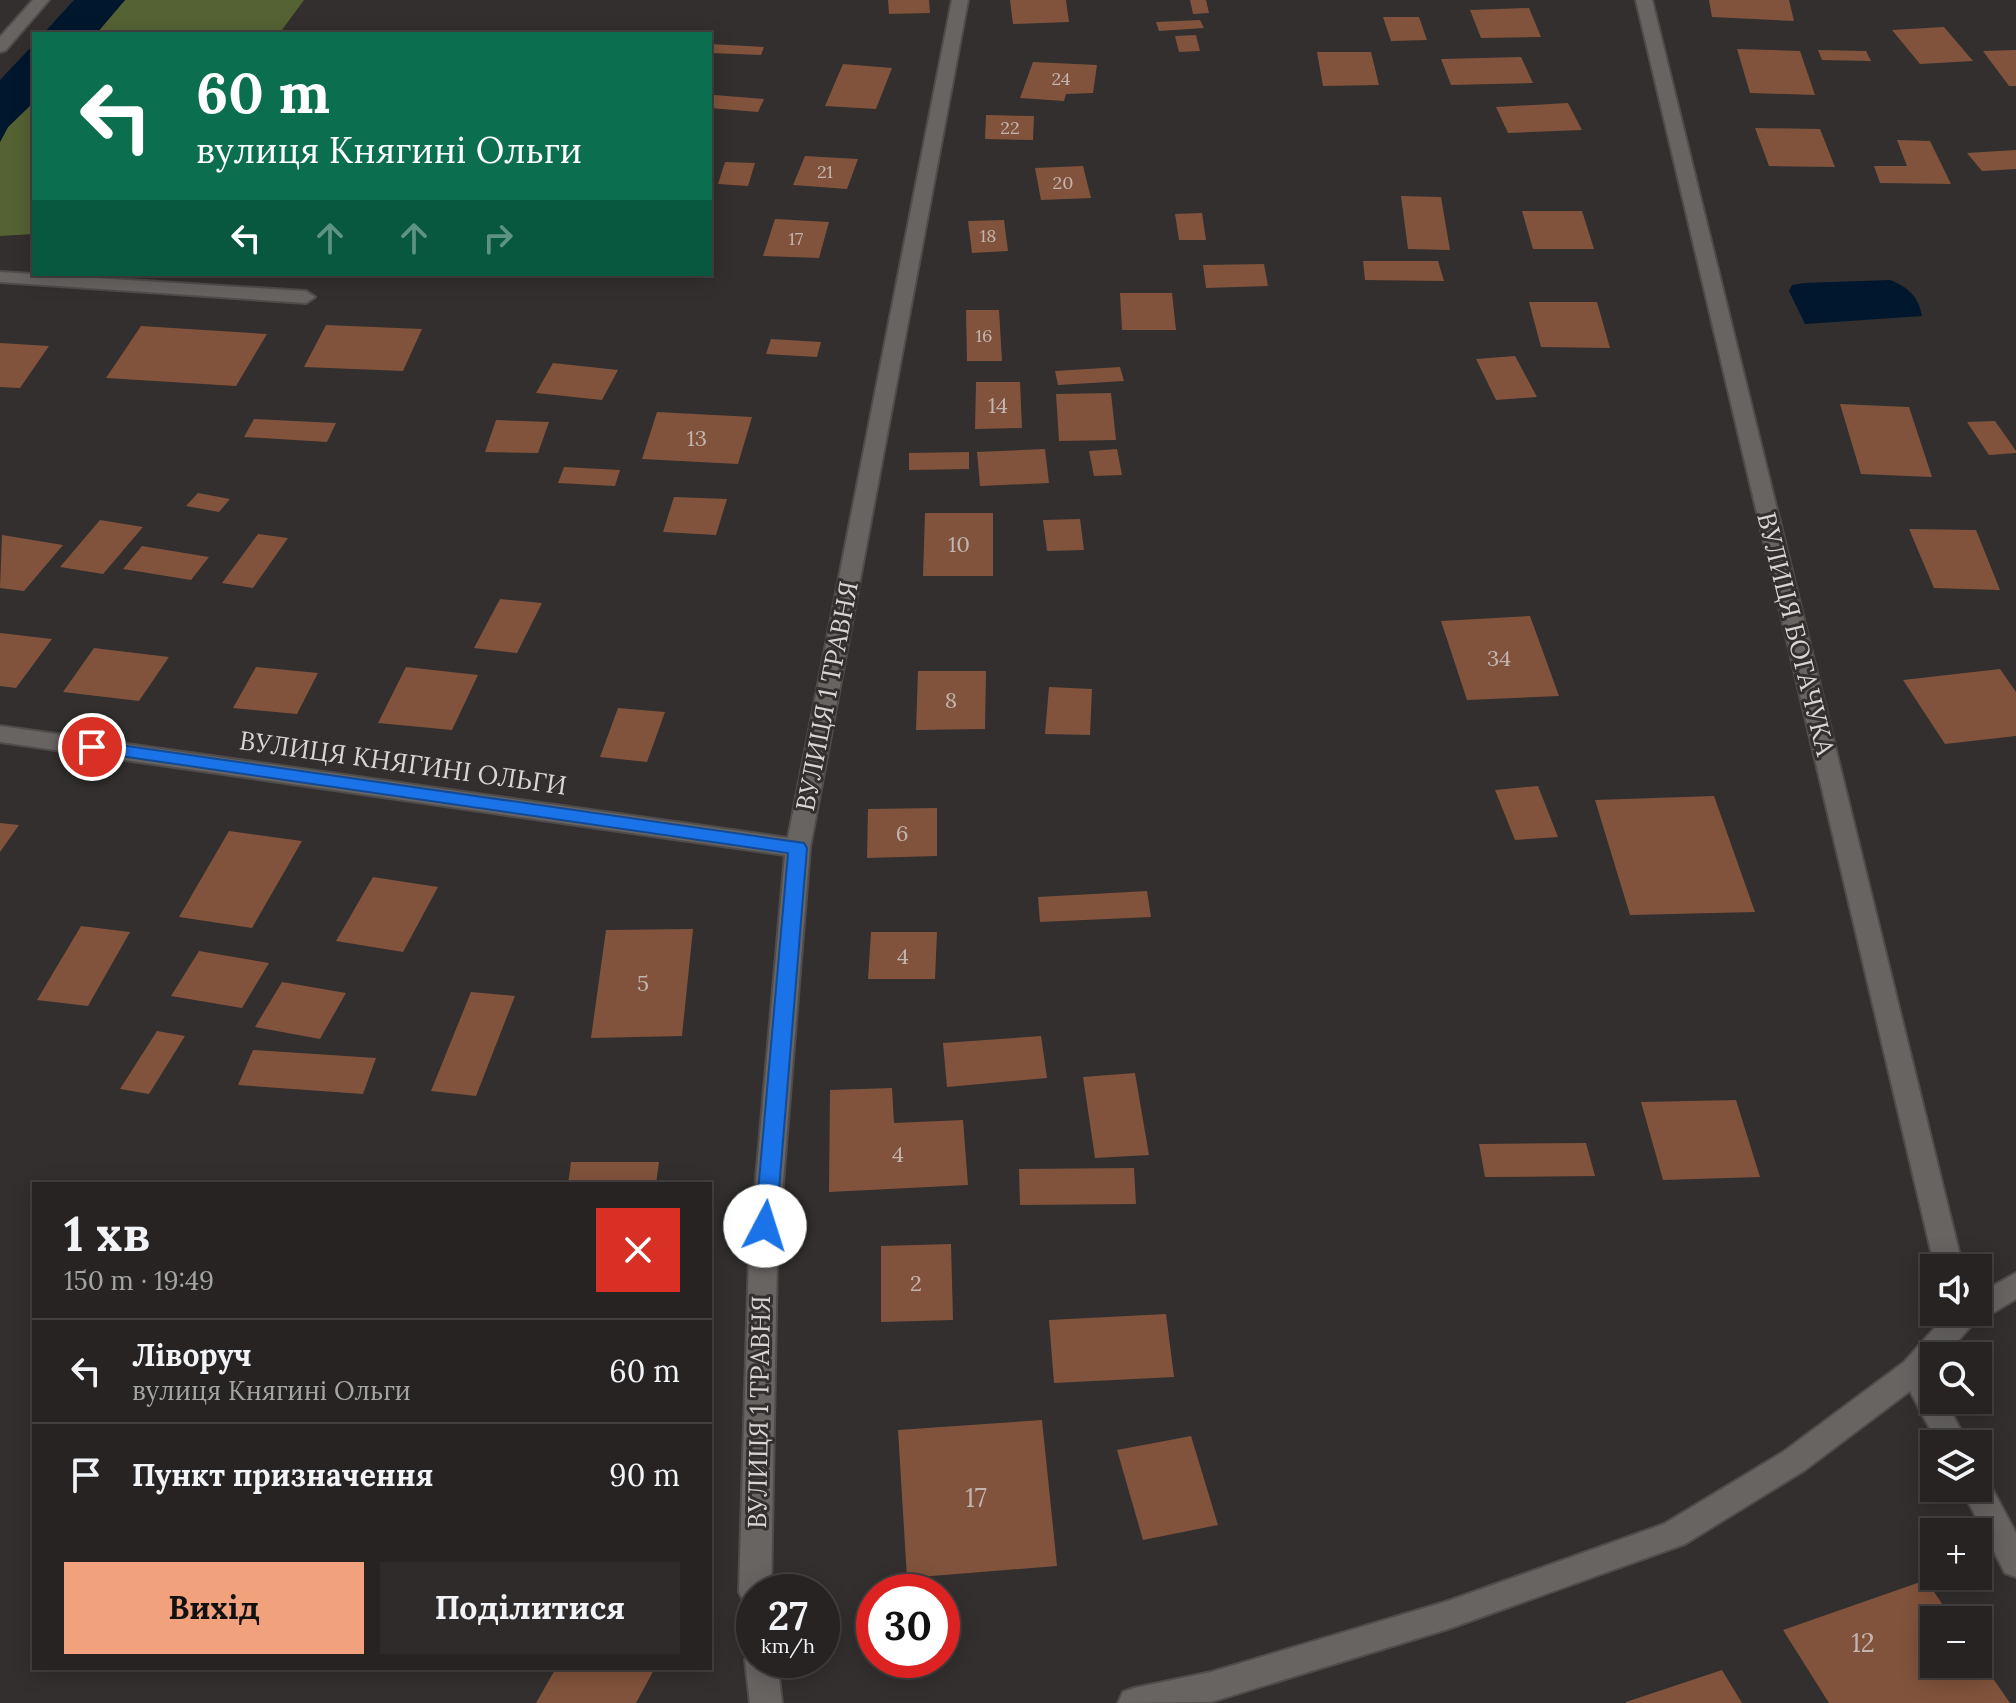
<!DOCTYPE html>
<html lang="uk">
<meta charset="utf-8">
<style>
:root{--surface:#262322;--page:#2e2b2a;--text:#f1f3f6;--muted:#a4a4a5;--line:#424040;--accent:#f1a17c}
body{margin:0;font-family:Lora,serif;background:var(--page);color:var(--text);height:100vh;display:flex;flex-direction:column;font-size:30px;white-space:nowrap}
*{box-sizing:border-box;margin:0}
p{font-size:26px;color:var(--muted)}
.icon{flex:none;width:44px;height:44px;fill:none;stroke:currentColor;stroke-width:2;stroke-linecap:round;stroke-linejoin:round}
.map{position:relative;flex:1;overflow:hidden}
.sheet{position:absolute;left:32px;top:1182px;width:680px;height:488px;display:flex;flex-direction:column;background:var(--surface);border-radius:0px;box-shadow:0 4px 20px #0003,0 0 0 2px var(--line)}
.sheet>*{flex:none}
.hud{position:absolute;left:32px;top:32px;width:680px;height:244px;border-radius:0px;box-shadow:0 4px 20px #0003,0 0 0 2px var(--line);background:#0b6e4f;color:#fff;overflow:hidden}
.tools{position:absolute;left:1920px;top:1254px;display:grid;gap:16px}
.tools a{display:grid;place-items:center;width:72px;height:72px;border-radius:0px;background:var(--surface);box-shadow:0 4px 20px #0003,0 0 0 2px var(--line);font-size:40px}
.speed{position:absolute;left:736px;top:1574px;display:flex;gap:16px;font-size:40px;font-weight:700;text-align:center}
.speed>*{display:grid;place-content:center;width:104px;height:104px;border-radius:50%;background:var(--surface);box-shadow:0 4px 20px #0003,0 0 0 2px var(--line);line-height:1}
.speed small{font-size:20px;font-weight:400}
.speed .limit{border:12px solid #d22;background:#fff;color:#111}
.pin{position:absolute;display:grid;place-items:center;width:68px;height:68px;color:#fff;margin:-34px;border:4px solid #fff;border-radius:50%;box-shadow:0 2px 8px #0007}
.me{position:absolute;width:88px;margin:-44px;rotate:5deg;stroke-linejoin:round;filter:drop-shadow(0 0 6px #0008)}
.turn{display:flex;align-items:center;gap:28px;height:168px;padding:0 32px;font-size:36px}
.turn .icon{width:104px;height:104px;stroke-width:2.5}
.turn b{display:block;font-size:56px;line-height:68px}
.lanes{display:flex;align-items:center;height:76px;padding:0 32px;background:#0003;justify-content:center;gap:40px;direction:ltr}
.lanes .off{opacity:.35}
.round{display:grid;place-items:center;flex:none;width:84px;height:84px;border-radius:0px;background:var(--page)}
.summary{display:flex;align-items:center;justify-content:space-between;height:136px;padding:0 32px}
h1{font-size:48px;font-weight:700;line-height:60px}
.cta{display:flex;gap:16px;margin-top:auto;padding:16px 32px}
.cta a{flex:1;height:92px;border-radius:0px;background:var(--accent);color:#111;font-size:32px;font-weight:700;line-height:92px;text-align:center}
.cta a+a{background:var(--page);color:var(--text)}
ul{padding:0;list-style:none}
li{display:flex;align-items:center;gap:24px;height:104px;padding:0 32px;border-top:2px solid var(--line)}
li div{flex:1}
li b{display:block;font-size:30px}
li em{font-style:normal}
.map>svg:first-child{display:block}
</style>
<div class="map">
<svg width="2016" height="1703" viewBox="0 0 2016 1703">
<rect width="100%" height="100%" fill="#322f2e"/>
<!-- forest -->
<path fill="#556233" d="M125,0h179l-25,34h-183z
M34,102v132l-34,2v-94l8,-15z"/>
<!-- water -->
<path fill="#00172d" d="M74,0h51l-29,34h-53z
M34,44v58l-26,25 -8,15v-62z
M1890,280c18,7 29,17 32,36l-117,8 -16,-33 3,-6 12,-2z"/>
<!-- building -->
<path fill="#81533c" d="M888,0h41l1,13 -41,1z
M1010,0h56l3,22 -56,2z
M1190,0h16l3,13 -16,1z
M1709,0h80l5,21 -82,-4z
M1529,8l12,29 -60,1 -11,-28z
M1383,17h36l8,23 -36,1z
M1200,20l4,8 -45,3 -3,-9z
M1944,27l29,34 -53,3 -28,-34z
M1196,35l4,16 -21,1 -4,-16z
M710,44l54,3 -3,8 -51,-2z
M1737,49l63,2 15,44 -65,-2z
M1818,50l48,1 5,10 -49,-1z
M2016,50v36h-7l-26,-35z
M1317,52h54l8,33 -56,1z
M1521,57l12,26 -82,2 -10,-26z
M1033,62l64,3 -4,28 -27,1 -2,7 -44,-3z
M843,64l49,4 -16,41 -51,-3z
M714,95l50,4 -6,13 -48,-4z
M1568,103l14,27 -74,3 -12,-26z
M986,115l48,1 -1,24 -48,-1z
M1755,128l65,1 15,38 -66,-1z
M1897,140l33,1 21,43 -71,-1 -6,-17h33z
M2016,150v19l-34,2 -15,-18z
M805,156l53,3 -11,30 -54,-4z
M725,162l30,1 -7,23 -30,-2z
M1083,166l8,32 -50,2 -6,-32z
M1401,196l40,1 9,53 -42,-1z
M1522,211h60l12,38h-61z
M1202,213l4,27h-27l-4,-26z
M775,219l54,3 -10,36 -56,-2z
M1004,220l4,31 -36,2 -4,-32z
M1363,261h75l6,20 -79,-1z
M1264,264l4,22 -62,2 -3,-23z
M1120,293h52l4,37h-54z
M1529,302h68l13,46 -69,-1z
M966,310h33l3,51h-35z
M326,325l96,4 -19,42 -99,-4z
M141,326l126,8 -31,52 -130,-8z
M771,339l50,3 -4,15 -51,-3z
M0,343l49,3 -29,42 -20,-1z
M1515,356l22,41 -41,3 -20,-41z
M553,363l65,7 -16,30 -66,-7z
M1120,367l4,14 -66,4 -3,-14z
M976,382h44l2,46 -47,1z
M1111,393l5,47 -57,1 -3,-47z
M1840,404l69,3 23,70 -71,-3z
M657,412l95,5 -14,47 -96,-5z
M254,419l82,4 -9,19 -83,-5z
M496,420l53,2 -11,31 -53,-1z
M1995,421l21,30v2l-27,2 -22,-33z
M1045,449l4,34 -69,3 -3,-34z
M1117,449l5,26 -28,1 -5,-25z
M969,452v17l-60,1v-17z
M564,467l56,3 -5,16 -57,-3z
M198,493l32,6 -11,13 -33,-6z
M674,497l53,2 -11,36 -53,-3z
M925,513h68v63h-70z
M1080,519l4,31 -37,1 -4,-31z
M100,520l43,7 -40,47 -43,-7z
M1909,529l67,1 24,60 -66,-2z
M258,534l30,4 -35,50 -31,-5z
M2,535l61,10 -39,46 -24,-3z
M142,546l67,11 -18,23 -68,-11z
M500,599l42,4 -25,50 -43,-5z
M1530,616l29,80 -92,4 -26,-79z
M0,633l52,6 -36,49 -16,-2z
M94,648l75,9 -30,44 -76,-9z
M256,667l62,6 -21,41 -64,-6z
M406,667l72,8 -26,55 -74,-7z
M2000,669l16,23v44l-71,8 -42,-64z
M918,671h68l-1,58 -69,1z
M1049,687l43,2 -2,46 -45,-1z
M618,708l47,4 -18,50 -47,-5z
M1538,786l20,51 -43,3 -20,-50z
M1714,796l41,116 -125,3 -35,-115z
M937,808v48l-70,2 1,-49z
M0,823l19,2 -19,27z
M229,831l73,10 -50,87 -73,-11z
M373,877l65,10 -35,65 -67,-11z
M1147,891l4,26 -111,5 -2,-25z
M81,926l49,6 -42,74 -51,-6z
M693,929l-11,107 -91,2 15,-108z
M871,932h66l-2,47h-67z
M199,951l70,12 -27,45 -71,-12z
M282,982l64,11 -26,46 -65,-12z
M471,992l44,4 -39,100 -45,-5z
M157,1031l28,5 -36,58 -29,-5z
M1041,1036l6,42 -100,9 -4,-44z
M253,1050l123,8 -13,36 -125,-9z
M1135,1073l14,82 -54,3 -12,-81z
M892,1088l2,35 69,-3 5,65 -139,7 1,-102z
M1736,1100l24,77 -97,3 -22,-78z
M1586,1143l9,33 -110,1 -6,-33z
M571,1162h88l-3,22h-88z
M1134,1168l2,36 -116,1 -1,-36z
M951,1244l2,76 -72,2v-76z
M1166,1314l8,63 -120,6 -5,-63z
M1042,1420l15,146 -150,12 -9,-148z
M1191,1436l27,89 -75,15 -26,-90z
M1926,1580l27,40h-19v44h44v-7l32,46h-181l-46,-73z
M556,1668h99l-19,35h-100z
M1722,1670l20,33h-116v-1z"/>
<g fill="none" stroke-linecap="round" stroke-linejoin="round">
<!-- minor casing -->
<g stroke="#4f4c4b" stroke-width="4">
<path id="minor" d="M33,0h16l-43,50 -6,2v-15z
M952,0h16l-158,848 -33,409 -6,335h-17v14l-10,-4 -5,-10 10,-335 36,-402 -785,-113v-16l788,112z
M1636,0h16l311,1268h-28z
M0,272l306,19 9,6 -9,6 -306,-21z
M2016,1273v26l-45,27 -26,30h-11v13l-4,4 4,7v20h11l23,44h-30l-28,-53 -105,79 -120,74 -237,85 -237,73 -93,1 5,-11 11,-4 77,-16 237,-71 216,-77 119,-72 121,-90 45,-50h29v-18z
M1978,1475l9,4 29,54v44l-11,-4 -44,-85h17z
M754,1648v12h23l5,43h-32l-5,-43 5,-11z"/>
</g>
<!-- minor -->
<use href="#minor" fill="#676462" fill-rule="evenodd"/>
</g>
<!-- route -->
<path fill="#1a73e8" stroke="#114b97" stroke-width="2" d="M92,741l712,102 3,5 -31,378 -3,6 -8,2 -7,-2 -3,-6 33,-373 -702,-102 -3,-4 3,-4z"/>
<g text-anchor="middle" stroke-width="6" stroke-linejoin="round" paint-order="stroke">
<!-- far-number labels -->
<g font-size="18" fill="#c2b5af">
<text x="1061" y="85">24</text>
<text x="1010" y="134">22</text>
<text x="825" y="178">21</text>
<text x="1063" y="189">20</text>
<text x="988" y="242">18</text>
<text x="796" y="245">17</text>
<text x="984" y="342">16</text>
</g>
<!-- number labels -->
<g font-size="22" fill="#c2b5af">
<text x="998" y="413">14</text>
<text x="697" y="446">13</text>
<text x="959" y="552">10</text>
<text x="1499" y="666">34</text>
<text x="951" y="708">8</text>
<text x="902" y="841">6</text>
<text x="903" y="964">4</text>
<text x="643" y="991">5</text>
<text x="898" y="1162">4</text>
<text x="916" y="1291">2</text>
</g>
<!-- street labels -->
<g font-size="26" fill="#d8d6d5" stroke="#322f2e">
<text transform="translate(1796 634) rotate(76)" y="9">ВУЛИЦЯ БОГАЧУКА</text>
<text transform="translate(827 696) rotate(-79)" y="9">ВУЛИЦЯ 1 ТРАВНЯ</text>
<text transform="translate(403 763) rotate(8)" y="9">ВУЛИЦЯ КНЯГИНІ ОЛЬГИ</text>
<text transform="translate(759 1412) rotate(-89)" y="9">ВУЛИЦЯ 1 ТРАВНЯ</text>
</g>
<!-- near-number labels -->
<g font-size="26" fill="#c2b5af">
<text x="976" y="1507">17</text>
<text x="1863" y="1652">12</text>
</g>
</g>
</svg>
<div class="tools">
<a><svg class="icon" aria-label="sound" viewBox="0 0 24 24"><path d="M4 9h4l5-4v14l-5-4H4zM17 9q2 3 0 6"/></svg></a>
<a><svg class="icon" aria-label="search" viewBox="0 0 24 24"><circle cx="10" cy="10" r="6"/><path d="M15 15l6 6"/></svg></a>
<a><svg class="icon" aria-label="layers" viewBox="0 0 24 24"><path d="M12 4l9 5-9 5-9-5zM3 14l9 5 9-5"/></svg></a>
<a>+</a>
<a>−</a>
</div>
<div class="speed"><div>27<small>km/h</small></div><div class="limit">30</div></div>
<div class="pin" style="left:92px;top:747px;background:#d93025"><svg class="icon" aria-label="arrive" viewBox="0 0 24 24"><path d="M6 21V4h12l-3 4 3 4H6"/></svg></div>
<svg class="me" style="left:765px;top:1226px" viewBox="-20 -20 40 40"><circle r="19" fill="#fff"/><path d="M0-13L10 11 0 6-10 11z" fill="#1a73e8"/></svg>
<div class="hud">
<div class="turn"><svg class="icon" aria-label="left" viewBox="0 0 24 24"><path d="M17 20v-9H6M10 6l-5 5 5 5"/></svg><div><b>60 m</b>вулиця Княгині Ольги</div></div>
<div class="lanes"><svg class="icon" aria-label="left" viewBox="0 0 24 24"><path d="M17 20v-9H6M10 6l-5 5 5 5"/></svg><svg class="icon off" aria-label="ahead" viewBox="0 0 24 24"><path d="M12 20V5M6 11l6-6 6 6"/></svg><svg class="icon off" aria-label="ahead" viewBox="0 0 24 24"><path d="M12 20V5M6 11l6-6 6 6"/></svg><svg class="icon off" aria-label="right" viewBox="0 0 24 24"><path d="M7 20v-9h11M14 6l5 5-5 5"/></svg></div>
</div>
<section class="sheet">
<div class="summary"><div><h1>1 хв</h1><p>150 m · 19:49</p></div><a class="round" style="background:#d93025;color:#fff"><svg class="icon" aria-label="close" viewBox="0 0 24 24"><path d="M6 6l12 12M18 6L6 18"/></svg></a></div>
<ul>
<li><svg class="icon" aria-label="left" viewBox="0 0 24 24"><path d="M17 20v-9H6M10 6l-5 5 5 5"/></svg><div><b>Ліворуч</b><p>вулиця Княгині Ольги</p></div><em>60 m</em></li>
<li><svg class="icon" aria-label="arrive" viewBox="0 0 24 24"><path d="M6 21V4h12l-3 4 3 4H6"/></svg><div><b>Пункт призначення</b></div><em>90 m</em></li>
</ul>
<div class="cta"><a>Вихід</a><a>Поділитися</a></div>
</section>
</div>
